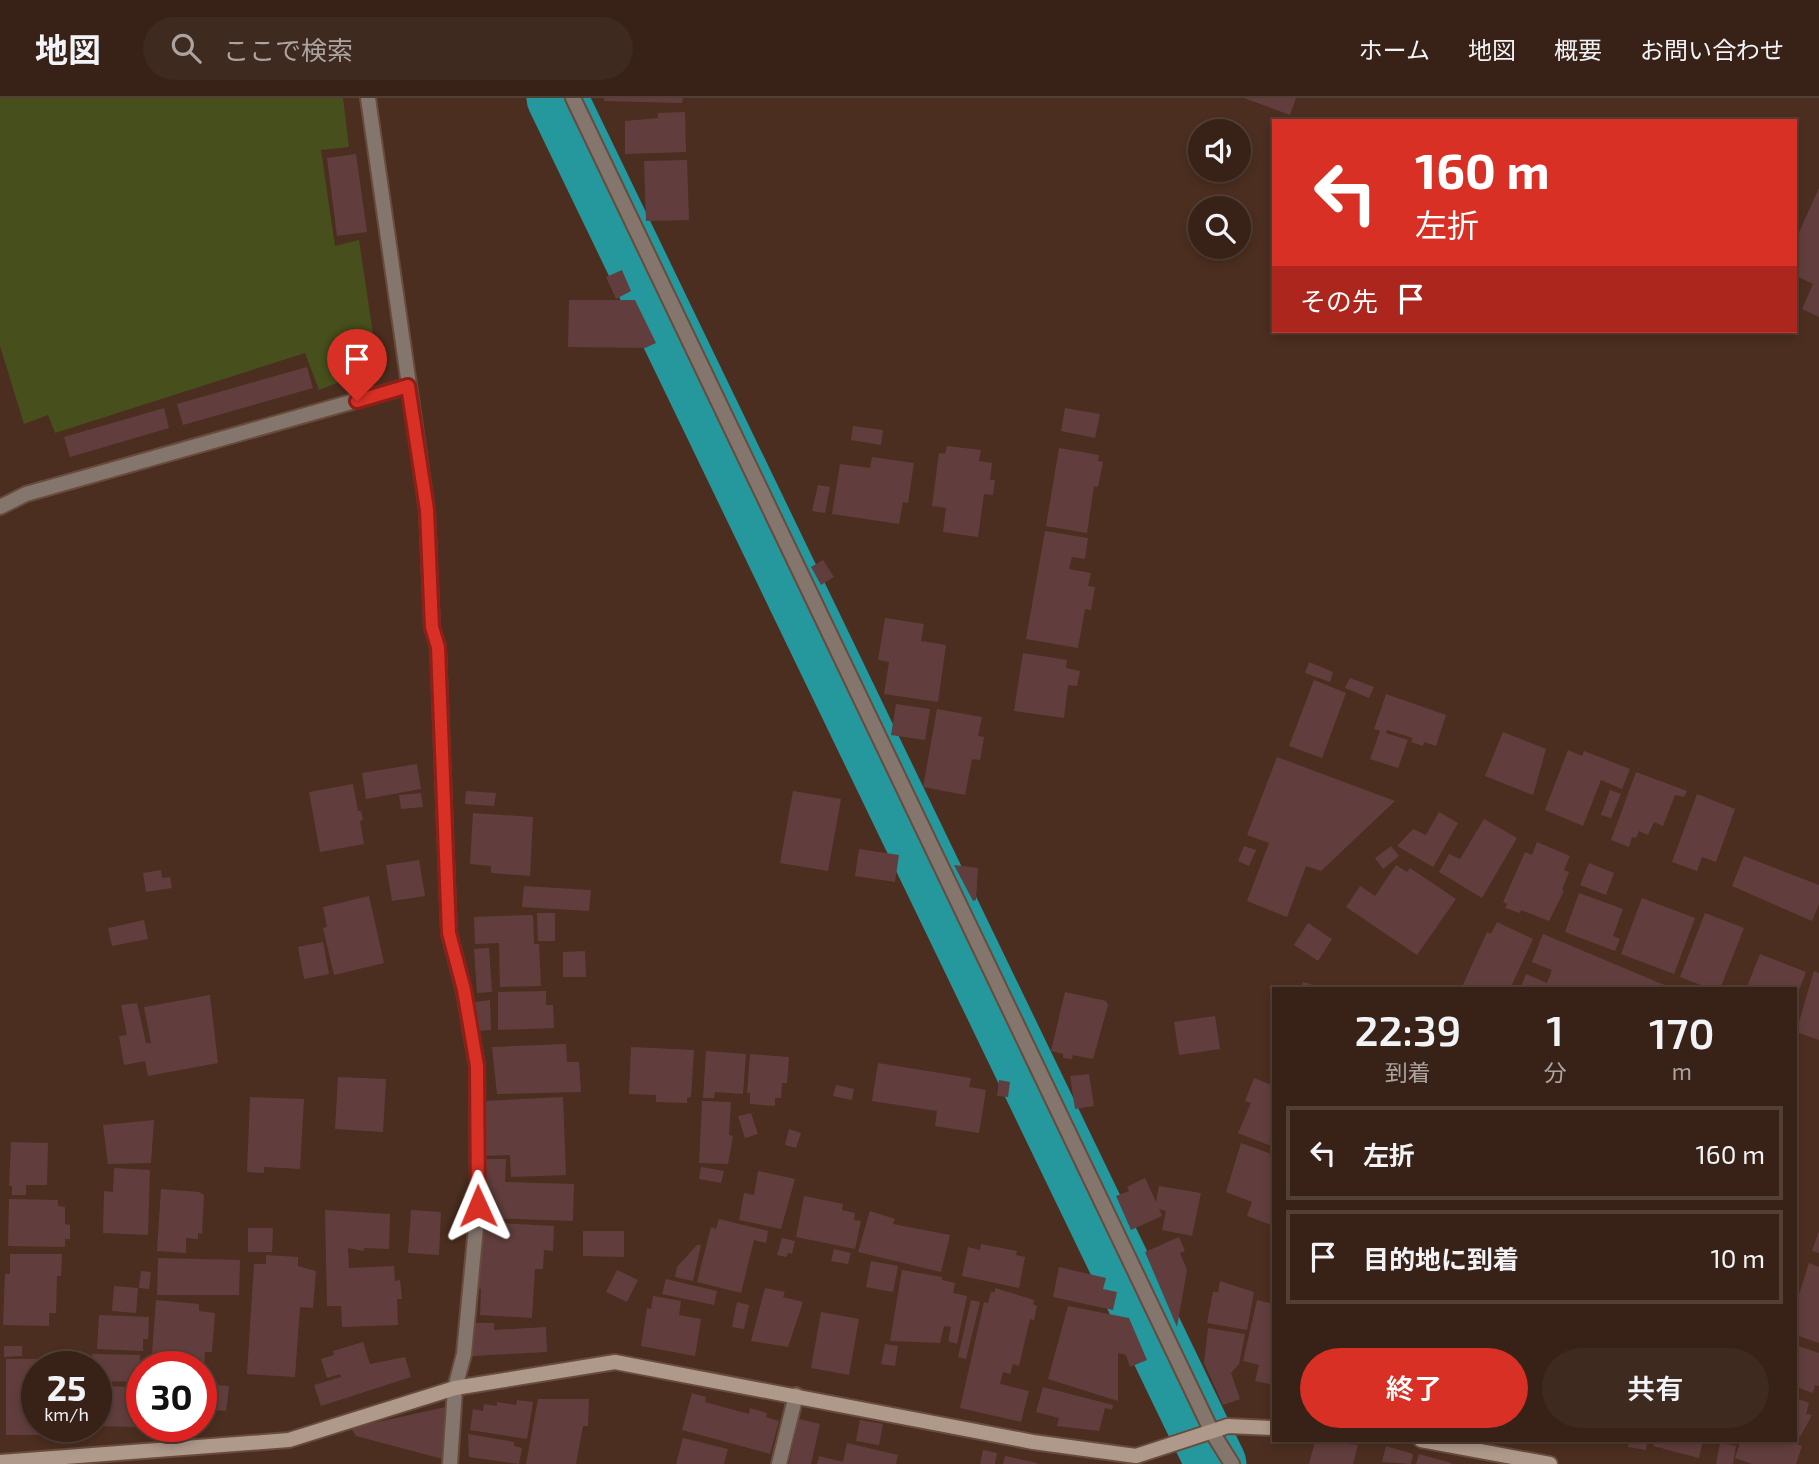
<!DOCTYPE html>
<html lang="ja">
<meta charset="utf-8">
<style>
:root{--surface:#382217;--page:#3f2a20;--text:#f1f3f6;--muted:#aba4a1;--line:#523f36;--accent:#d93025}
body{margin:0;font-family:"Exo 2","Noto Sans JP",sans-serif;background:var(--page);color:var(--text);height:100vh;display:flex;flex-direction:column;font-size:26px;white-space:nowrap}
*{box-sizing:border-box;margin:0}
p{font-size:23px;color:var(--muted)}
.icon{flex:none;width:38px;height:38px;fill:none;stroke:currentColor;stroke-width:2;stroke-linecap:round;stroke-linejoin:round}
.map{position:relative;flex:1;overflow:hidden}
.drawer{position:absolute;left:1272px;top:889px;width:525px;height:455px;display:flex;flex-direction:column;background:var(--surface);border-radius:0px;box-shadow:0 4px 10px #0003,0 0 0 2px var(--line)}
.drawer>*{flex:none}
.hud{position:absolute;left:1272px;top:21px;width:525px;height:214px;border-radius:0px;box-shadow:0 4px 10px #0003,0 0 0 2px var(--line);background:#d93025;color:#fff;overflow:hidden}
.tools{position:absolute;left:1188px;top:21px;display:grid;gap:14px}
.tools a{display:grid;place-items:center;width:63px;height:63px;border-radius:50%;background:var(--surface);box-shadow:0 4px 10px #0003,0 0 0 2px var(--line);font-size:35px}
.speed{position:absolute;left:21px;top:1253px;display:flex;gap:14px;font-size:35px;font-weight:700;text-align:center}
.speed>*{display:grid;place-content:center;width:91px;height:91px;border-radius:50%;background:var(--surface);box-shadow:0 4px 10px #0003,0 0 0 2px var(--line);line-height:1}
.speed small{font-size:18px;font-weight:400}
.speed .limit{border:10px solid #d22;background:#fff;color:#111}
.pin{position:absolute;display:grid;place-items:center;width:60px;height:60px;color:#fff;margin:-72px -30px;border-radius:50% 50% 50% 0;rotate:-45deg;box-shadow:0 0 7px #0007}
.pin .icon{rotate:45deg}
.me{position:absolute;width:77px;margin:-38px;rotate:359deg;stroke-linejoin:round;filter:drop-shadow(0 0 5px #0008)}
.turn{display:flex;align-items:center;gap:24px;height:147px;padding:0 28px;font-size:32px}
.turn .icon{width:91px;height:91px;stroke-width:2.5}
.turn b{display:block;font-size:49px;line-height:60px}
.then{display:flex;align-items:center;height:66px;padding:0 28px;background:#0003;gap:14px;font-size:26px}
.eta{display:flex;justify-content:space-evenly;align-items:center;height:119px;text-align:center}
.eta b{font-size:42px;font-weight:600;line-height:49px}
.button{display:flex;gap:14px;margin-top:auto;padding:14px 28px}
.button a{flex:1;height:80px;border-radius:42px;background:var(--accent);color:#fff;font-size:28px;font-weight:600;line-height:80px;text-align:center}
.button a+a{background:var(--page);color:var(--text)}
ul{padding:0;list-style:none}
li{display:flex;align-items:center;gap:21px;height:94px;margin:0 14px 10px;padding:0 14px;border:4px solid var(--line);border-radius:0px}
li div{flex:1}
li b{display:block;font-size:26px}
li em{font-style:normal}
header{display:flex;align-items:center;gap:42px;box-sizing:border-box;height:98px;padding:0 35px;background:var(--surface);border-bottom:2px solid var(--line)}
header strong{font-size:33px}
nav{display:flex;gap:38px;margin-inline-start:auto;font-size:24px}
.search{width:490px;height:63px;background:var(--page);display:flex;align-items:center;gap:18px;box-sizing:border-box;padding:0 24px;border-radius:38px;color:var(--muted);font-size:26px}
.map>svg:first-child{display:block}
</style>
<header>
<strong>地図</strong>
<div class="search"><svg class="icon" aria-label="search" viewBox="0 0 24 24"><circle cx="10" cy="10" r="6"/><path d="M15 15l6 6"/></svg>ここで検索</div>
<nav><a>ホーム</a><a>地図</a><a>概要</a><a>お問い合わせ</a></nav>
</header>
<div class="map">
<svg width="1819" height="1366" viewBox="0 0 1819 1366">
<rect width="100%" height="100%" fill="#4b2e1f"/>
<!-- green -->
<path fill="#474f1c" d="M0,0h343l6,49 -28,3 14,96 24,-6 19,127 -59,23 -14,-37 -250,80 -7,-18 -24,9 -24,-78z"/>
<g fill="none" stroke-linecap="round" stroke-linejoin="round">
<!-- river -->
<path stroke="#25989e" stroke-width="61" d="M557,0l659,1366"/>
</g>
<!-- building -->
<path fill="#613e3d" d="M604,0h79l-1,5 -78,-2z
M1244,0h52l-6,17z
M685,14l1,40 -61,2v-33l33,-3v-5z
M356,56l11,78 -30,4 -10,-78z
M687,62l2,60 -43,1 -2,-60z
M1819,90v129l-17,-8 11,-25 -17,-8v-37z
M622,172l9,21 -15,8 -10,-22z
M569,202h66l21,43 -11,5 -77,-1z
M307,269l6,21 -130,37 -6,-21z
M164,310l5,20 -99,29 -6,-20z
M1065,310l35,6 -5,24 -34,-7z
M853,328l30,4 -2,15 -30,-5z
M947,348l34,4 -2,11 13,2 -2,17h5l-2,15 -9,-1 -6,43 -35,-5 3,-24 -14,-2 7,-53 6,1z
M1059,350l40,7 -1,6 5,1 -5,25 -4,-1 -7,47 -41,-7z
M872,359l42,6 -6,40 -5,-1 -4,22 -67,-10 8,-50 30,4z
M818,387l12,2 -5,26 -13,-2z
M1045,433l43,7 -3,21 -13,-2 -3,12 22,4 -3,13 7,1 -4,23 -6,-1 -7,39 -52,-9z
M823,462l11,17 -13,8 -10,-18z
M885,520l39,6 -3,17 25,4 -8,57 -54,-8 5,-32 -11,-2z
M1023,555l44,7 -1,8 14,3 -3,15 -9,-1 -4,33 -50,-7z
M1309,564l24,10 -3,10 -25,-9z
M1350,580l24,9 -5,11 -24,-10z
M1314,582l32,13 -24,65 -33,-12z
M1386,596l60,21 -10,31 -12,-4 -1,4 -12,-4 2,-4 -26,-8 -1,3 22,7 -10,28 -28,-9 10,-28 -6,-2z
M896,606l34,5 -5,31 -34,-5z
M937,611l45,8 -4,19 6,1 -4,23 -8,-1 -7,36 -42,-8z
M1503,634l43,17 -13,46 -48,-19z
M1568,652l14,6 2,-5 46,18 -8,20 -21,-9 -18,46 -38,-16z
M1277,659l118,44 -74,70 -15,-5 -19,51 -40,-16 22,-58 -22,-8z
M417,666l4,25 -55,10 -4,-26z
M1636,674l51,19 -3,6 -9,-2 -12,31 -9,-4 -6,13 -9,-4 -3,7 -4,-1 -3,10 -18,-7z
M353,686l5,27h3l2,9 -3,1 4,23 -44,8 -11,-60z
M1610,692l11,4 -10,24 -10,-3z
M466,693l30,2 -2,13 -29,-2z
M793,693l48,8 -13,72 -48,-8z
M421,695l2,14 -22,2 -2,-14z
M1697,696l38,15 -19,53 -14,-5 -5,14 -25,-9z
M1439,714l19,11 -25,44 -36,-21 16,-17 13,6z
M473,715l60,4 -3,59 -39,-3v-7l-21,-2z
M1484,721l33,19 -35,60 -43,-26 10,-18 11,5z
M1537,744l33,14 -6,14 5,2 -7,18 2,1 -15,30 -28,-11 -1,3 -15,-5 2,-4 -4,-2 22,-50 7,3z
M1244,748l12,4 -7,16 -11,-5z
M1391,748l8,10 -16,13 -8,-11z
M859,751l40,6 -4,27 -40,-6z
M1744,758l75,29v19l-7,17 -80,-35z
M419,762l6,36 -33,5 -6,-36z
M1589,765l25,10 -8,22 -26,-10z
M954,767l24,3 -2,32 -3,1z
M1396,767l11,7 3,-4 46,31 -39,56 -71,-48 14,-21 15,10z
M161,772l1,8 8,-1 2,11 -26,4 -3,-19z
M524,788l67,4 -2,21 -67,-4z
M1579,795l44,16 -10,27 7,3 -5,12 -50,-19z
M369,798l15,67 -50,12 -11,-47 4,-1 -4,-20z
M1642,800l53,20 -21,56 -53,-20z
M537,815h18v28h-17z
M1705,815l39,15 -24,61h-9l-31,-12z
M533,817l1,29h5l2,42 -41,1 -1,-44 -24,1 -1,-27z
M144,822l4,19 -36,7 -4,-18z
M1497,824l36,17 -23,50h-49l26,-57 4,2z
M1308,825l24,16 -14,22 -24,-16z
M1543,836l131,55h-154l6,-15 21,9 5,-13 -20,-8z
M323,844l6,32 -25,5 -6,-32z
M489,850l3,44 -15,1 -3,-44z
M585,853l1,26h-23v-25z
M1760,856l46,18 -10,26v-9h-50z
M1814,873l5,2v67l-23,-8z
M1303,884l20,6v1h-22z
M546,893v14h7l1,23 -56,2v-38z
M1065,894l41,9 2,4 -15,54 -20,-4 -1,4 -9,-1v-4l-12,-3z
M210,897l8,68 -70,13 -3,-15 -21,4 -5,-29 8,-1 -6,-30 16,-2 9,40h5l-7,-36z
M490,902l1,30 -14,1 -2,-29z
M1215,918l5,33 -41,6 -5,-33z
M566,946l1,18h12l2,30 -84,2 -5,-47z
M631,949l63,3 -3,47 -4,1v5l-31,-1v-7l-27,-1z
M706,953l40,3 -3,40 -28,-2 -1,6h-11z
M750,956l39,3 -2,26h-5l-1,15h-6v8l-25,-2v-11h-3z
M878,965l93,15 -2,9 17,3 -7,43 -44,-7 2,-15 -65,-10z
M1089,976l5,32 -19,3 -5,-33z
M338,979l48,2 -3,53 -48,-3z
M1254,980l20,8v61l-36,-14 13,-30 -6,-2z
M999,982l11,2 -2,15 -11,-1z
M836,987l18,4 -2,11 -19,-4z
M250,999l54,2 -4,70 -36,-2v6l-17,-1z
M563,999l3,78 -55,2 -1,-22 -25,1 -1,-55z
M702,1003l29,1 -2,33 4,1 -5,28 -29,-1z
M751,1015l7,21 -13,4 -7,-22z
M154,1022l-3,43 -43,1 -5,-39z
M789,1031l12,4 -5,15 -11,-3z
M11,1044l37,1 -1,42h-21v10h-14v-9h-3z
M1241,1045l33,12v71l-27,-10 5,-14 -26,-10z
M485,1061h21l-1,23 69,2 -1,37 -90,-3z
M701,1069l23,4 -3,12 -22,-4z
M114,1070l36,2 -2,65 -45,-2 1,-42 9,1z
M758,1073l37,8 -14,50 -42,-9 5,-27 10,2z
M1145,1080l11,24 3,-16 42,7 -9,43 -30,-6 4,-19 -7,-2 3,7 -31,14 -15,-34 13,-5 -2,-4z
M161,1091l38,3 5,3 -2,39 -4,-1v6l-12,-1v15l-29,-2z
M804,1098l39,8 -1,6 13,3 -1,7 7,1 -6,28 -59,-12z
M9,1101l49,1v6l7,1v17l5,1v14h-5v8l-57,-1z
M325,1112l65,4 -1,35 -25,-1v3l-16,-3 1,20 45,-2 1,15 5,-1 2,19h-5l1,26 -56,2 -1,-21h-14z
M411,1112l30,2 -2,43 -31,-2z
M870,1113l25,8 -2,5 57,11 -9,37 -83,-20z
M719,1121l49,12 -2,12 -12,-3 -13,53 -44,-11 14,-55 5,2z
M481,1124l73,4 -1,25 -9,-1 -1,19h-8l-3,49 -52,-3 1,-26 -4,-1z
M248,1130h25l-1,24h-24z
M583,1133h41v26l-41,-1z
M1819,1133v22l-7,-2z
M1179,1139l6,14 -5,2 7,17 -10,57 -32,-75z
M782,1140l13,3 -3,13 -4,-1 -2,4 -9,-2z
M981,1146l36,7 -1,4 9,2 -6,31 -57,-12 6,-29 12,3z
M697,1147h4l-8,36 -18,-4 2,-10z
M834,1151l17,4 -3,11 -17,-3z
M10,1156h52l-1,22h-4l-1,37h-7v13l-46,-1 2,-51h5z
M266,1157l32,2v9l18,5 -3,37 -13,-1 -5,70 -48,-3 7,-110h12z
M158,1160l82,2 -1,35h-82z
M871,1163l27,5 -5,26 -27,-5z
M1809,1165l10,4v76l-23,-8v-31z
M1059,1169l47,11 -3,11 14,3 -4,18 -60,-13z
M617,1172l21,10 -11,22 -21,-10z
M902,1172l40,7v3l13,3 -2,10 14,3 -10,48 -9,-3 3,-14 -7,-1 -4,17 -50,-2z
M141,1173l10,1 -2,17 -10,-1z
M666,1181l51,12 -3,14 -52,-11z
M1220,1183l34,11 -7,38 -40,-7 6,-31h5z
M114,1188l24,2 -2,25 -24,-2z
M765,1190l20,4 -2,5 20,5 -15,45 -37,-6z
M995,1190l39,12 -1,4 4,2 -3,14 -4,-1 -11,47 -6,-2 -3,10 -7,-2 -3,12 29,7 -8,31 -61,-14 24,-106 4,1 3,-11h4z
M653,1198l28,5 -2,14 22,4 -6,37 -54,-10 6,-38 4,1z
M156,1202l43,4v7l16,2 -3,39h-7l-1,15h-53z
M971,1202l9,2 -14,57 -8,-2z
M1257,1202l17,4v81l-19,-4 4,-16 -16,-4z
M737,1204l12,3 -5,24 -12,-2z
M1068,1208l61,12 18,42 -17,7 -4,-12 -8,-2v48l-70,-22z
M821,1214l38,7 -10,56 -38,-7z
M99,1217l50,2 -1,22h-5v12l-46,-2z
M474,1225h20v7l52,-3 1,25 -74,4z
M1208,1230l37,6 -6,30 -8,9 9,26 -17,6 -19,-42z
M363,1244l7,22 35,-7 6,20 -90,29 -7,-21 27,-8 -1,-3 -13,4 -6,-19 13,-4 -1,-4z
M885,1246l13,2 -3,20 -14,-2z
M1796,1247l23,8v33l-4,-1 -2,8 -17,-6z
M4,1248h18v10l-18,1z
M92,1256l48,1 -1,27 -43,-1z
M6,1261h48v8h-17v59h7v9h-38z
M217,1287l12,1 -3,25 -12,-1z
M96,1288l42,1 -2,40 -40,-1z
M1043,1289l70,18 -1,5 -7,-2 -6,23 -42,-5 2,-8 -23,-6z
M692,1295l14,4 -1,5 44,12 1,-6 17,5 -1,4 13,4 -9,33 -88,-24z
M1796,1300l13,5 -3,11 6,1 -12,22 -4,-1z
M538,1301h51l-1,27h-5l-7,38h-50z
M517,1302l16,2 -6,37 -57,-9 3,-21 10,2 1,-7 13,2v-4l19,3z
M450,1308l-7,53 -87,-23 -5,-8z
M799,1321l21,5 -9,40h-22z
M860,1322l23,4 -4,21 -23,-4z
M468,1336l46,8v4l8,2 -3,16 -50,-7z
M683,1340l45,11 -4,15h-48z
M1655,1342h48l-4,18 -46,-12z
M1741,1342h44l17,6 -6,18h-44l-17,-6z
M1315,1343l43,4 -5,19h-44z
M1629,1343l18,3 -1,6 -18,-3z
M847,1345l51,12 -2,9h-79l2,-8 24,6z
M1720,1345l16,3 -3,18h-17z
M1386,1348l27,8 -2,10 -29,-2z
M983,1352l14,3 -2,11h-15z
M1419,1356l32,9v1h-35z
M1005,1358l32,7v1h-34z"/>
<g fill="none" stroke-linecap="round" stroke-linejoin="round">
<!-- street casing -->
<g stroke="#674b3d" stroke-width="18">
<path id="street" d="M368,0l59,413 5,116 6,20 11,286 15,58 13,75 1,140 -14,148 -9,34 -5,76
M573,0l639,1334 20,32
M0,409l26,-13 382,-108
M779,1366l17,-69"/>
</g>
<!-- secondary casing -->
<g stroke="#674b3d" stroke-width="18">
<path id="secondary" d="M1421,1342l129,24
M0,1364l289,-22 166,-52 160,-26 418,80 103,14 92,-30 46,2"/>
</g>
<!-- street -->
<use href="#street" stroke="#84766d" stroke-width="14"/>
<!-- secondary -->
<use href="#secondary" stroke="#af998a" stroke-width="14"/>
</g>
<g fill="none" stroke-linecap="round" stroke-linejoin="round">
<!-- route casing -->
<g stroke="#8d1f18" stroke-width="18">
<path id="route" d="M357,303l51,-15 19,124 5,117 6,20 11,286 15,57 13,76 1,140"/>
</g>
<!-- route -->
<use href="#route" stroke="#d93025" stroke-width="12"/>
</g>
</svg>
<div class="tools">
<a><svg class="icon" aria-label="sound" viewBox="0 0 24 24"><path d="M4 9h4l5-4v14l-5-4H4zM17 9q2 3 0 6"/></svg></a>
<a><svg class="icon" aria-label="search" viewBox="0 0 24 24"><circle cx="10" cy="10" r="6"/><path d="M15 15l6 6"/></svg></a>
</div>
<div class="speed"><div>25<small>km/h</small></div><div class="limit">30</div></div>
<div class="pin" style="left:357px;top:303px;background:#d93025"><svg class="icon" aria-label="arrive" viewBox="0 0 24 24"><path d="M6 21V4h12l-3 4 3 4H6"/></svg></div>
<svg class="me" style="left:478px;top:1108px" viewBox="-20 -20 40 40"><path d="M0-17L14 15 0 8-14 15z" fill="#d93025" stroke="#fff" stroke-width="4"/></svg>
<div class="hud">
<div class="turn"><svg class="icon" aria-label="left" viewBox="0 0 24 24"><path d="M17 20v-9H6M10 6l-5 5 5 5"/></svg><div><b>160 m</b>左折</div></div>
<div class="then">その先<svg class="icon" aria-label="arrive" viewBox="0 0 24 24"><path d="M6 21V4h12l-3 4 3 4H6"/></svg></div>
</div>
<section class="drawer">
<div class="eta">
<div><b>22:39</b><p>到着</p></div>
<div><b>1</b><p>分</p></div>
<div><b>170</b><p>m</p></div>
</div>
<ul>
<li><svg class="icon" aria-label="left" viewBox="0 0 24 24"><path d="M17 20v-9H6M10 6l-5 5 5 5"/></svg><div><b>左折</b></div><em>160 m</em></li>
<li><svg class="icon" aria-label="arrive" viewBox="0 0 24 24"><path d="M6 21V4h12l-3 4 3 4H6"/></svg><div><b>目的地に到着</b></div><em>10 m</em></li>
</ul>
<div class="button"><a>終了</a><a>共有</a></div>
</section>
</div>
